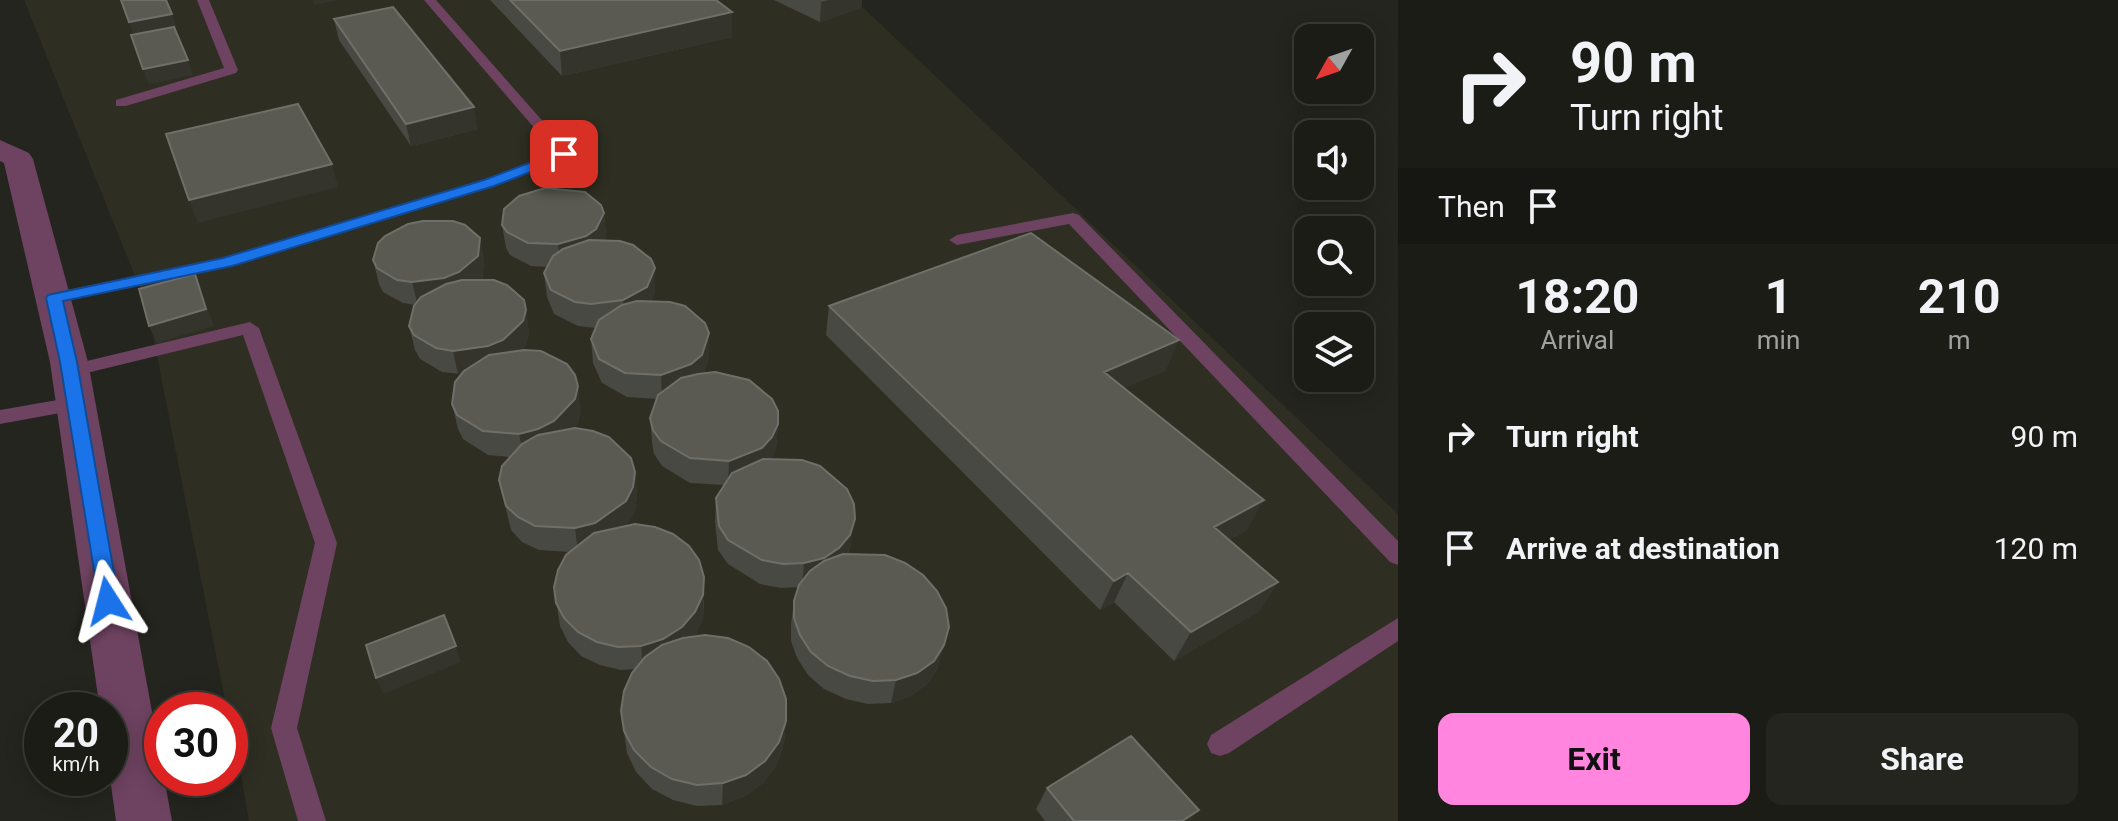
<!DOCTYPE html>
<style>
:root{--surface:#1c1c17;--page:#252520;--text:#f1f3f6;--muted:#a0a1a1;--line:#3a3a36;--accent:#ff85de}
body{margin:0;font-family:Roboto,sans-serif;background:var(--page);color:var(--text);height:100vh;display:flex;flex-direction:column;font-size:30px;white-space:nowrap}
*{box-sizing:border-box;margin:0}
p{font-size:26px;color:var(--muted)}
.icon{flex:none;width:44px;height:44px;fill:none;stroke:currentColor;stroke-width:2;stroke-linecap:round;stroke-linejoin:round}
.map{position:relative;flex:1;overflow:hidden}
.side{display:flex;flex-direction:column;background:var(--surface);width:720px}
.side>*{flex:none}
.banner{background:#1c1c17;color:var(--text);overflow:hidden}
.needle{width:52px;rotate:230deg}
.fabs{position:absolute;left:1294px;top:24px;display:grid;gap:16px}
.fabs a{display:grid;place-items:center;width:80px;height:80px;border-radius:16px;background:var(--surface);box-shadow:0 4px 20px #0003,0 0 0 2px var(--line);font-size:40px}
.speed{position:absolute;left:24px;top:692px;display:flex;gap:16px;font-size:40px;font-weight:700;text-align:center}
.speed>*{display:grid;place-content:center;width:104px;height:104px;border-radius:50%;background:var(--surface);box-shadow:0 4px 20px #0003,0 0 0 2px var(--line);line-height:1}
.speed small{font-size:20px;font-weight:400}
.speed .limit{border:12px solid #d22;background:#fff;color:#111}
.pin{position:absolute;display:grid;place-items:center;width:68px;height:68px;color:#fff;margin:-34px;border-radius:16px;box-shadow:0 4px 12px #0006}
.me{position:absolute;width:88px;margin:-44px;rotate:351deg;stroke-linejoin:round;filter:drop-shadow(0 0 6px #0008)}
.turn{display:flex;align-items:center;gap:28px;height:168px;padding:0 40px;font-size:36px}
.turn .icon{width:104px;height:104px;stroke-width:2.5}
.turn b{display:block;font-size:56px;line-height:68px}
.then{display:flex;align-items:center;height:76px;padding:0 40px;background:#0003;gap:16px;font-size:30px}
.eta{display:flex;justify-content:space-evenly;align-items:center;height:136px;text-align:center}
.eta b{font-size:48px;font-weight:700;line-height:56px}
.cta{display:flex;gap:16px;margin-top:auto;padding:16px 40px}
.cta a{flex:1;height:92px;border-radius:16px;background:var(--accent);color:#111;font-size:32px;font-weight:700;line-height:92px;text-align:center}
.cta a+a{background:var(--page);color:var(--text)}
ul{padding:0;list-style:none}
li{display:flex;align-items:center;gap:24px;height:112px;padding:0 40px}
li div{flex:1}
li b{display:block;font-size:30px}
li em{font-style:normal}
main{display:flex;flex:1;min-height:0}
.map>svg:first-child{display:block}
</style>
<main>
<div class="map">
<svg width="1398" height="821" viewBox="0 0 1398 821">
<rect width="100%" height="100%" fill="#25251f"/>
<!-- built -->
<path fill="#2e2e22" d="M24,0h831l543,514v307h-1149l-19,-111h-3l-80,-404z"/>
<g fill="none" stroke-linecap="round" stroke-linejoin="round">
<!-- service -->
<path fill="#6e4361" fill-rule="evenodd" d="M197,0h12l29,70 -2,3 -110,33h-10v-6l108,-32z
M424,0h12l133,151v6l-75,29 -262,80 -178,37 -6,-1 -3,-4 3,-4 175,-36 261,-78 71,-28z
M1073,213l6,2 319,326v24l-8,-3 -321,-338 -112,21 -8,-5 8,-5z
M250,322l9,6 78,215 -40,185 29,93h-28l-27,-93 44,-185 -72,-208 -173,42 -10,-6 10,-6z
M75,397l10,7 -3,5 -82,15v-14z
M1398,618v23l-169,112 -9,3 -9,-3 -4,-9 4,-9z"/>
<!-- minor -->
<path fill="#6e4361" fill-rule="evenodd" d="M0,140l29,13 4,6 55,203 84,459h-56l-6,-43v-68h-10l-50,-348 -46,-199 -4,-2z"/>
</g>
<!-- wall -->
<path fill="#494943" d="M490,0h226l16,37 -170,39z
M774,0h88l-1,8 -41,14z
M334,19l144,110 -67,17 -72,-106z
M604,213l2,23 -2,4 51,51 -4,11 58,55 -5,16 74,51 -2,25 -5,10 80,84 -3,11 90,114 -11,16 -16,12 -20,7 -23,1 -22,-5 -22,-10 -16,-14 -11,-17 -6,-17v-17l3,-23 5,-14 -18,1 -21,-4 -32,-20 -10,-14 -3,-28 1,-24 8,-13 -34,-2 -28,-17 -8,-12 -2,-12 -2,-24 7,-19 -30,-2 -25,-14 -9,-20 -2,-24 5,-11 -18,-2 -24,-12 -7,-17 -3,-24 4,-6 -17,-1 -21,-11 -4,-7 -4,-23z
M480,238l4,24 -2,18 44,30 3,24 -3,11 -5,5 57,36 2,25 -2,12 -5,6 62,43 2,24 -2,15 -9,15 78,75 -1,18 -8,17 91,85 -2,22 -7,21 -14,19 -18,13 -23,9 -25,1 -24,-6 -21,-11 -16,-17 -9,-19 -6,-42 14,-42 -14,1 -21,-5 -19,-9 -13,-14 -8,-16 -6,-39 16,-35 -31,-2 -17,-8 -11,-12 -12,-50 12,-23 -23,-2 -25,-16 -5,-10 -6,-25 9,-30 -19,-2 -22,-13 -5,-9 -6,-24 6,-21 -12,-2 -20,-11 -4,-8 -6,-24z
M829,306l337,64 -42,18 123,142 -18,10 49,42 -19,29 -85,50 -60,-59 -14,8 -274,-275z
M1047,788l143,33h-145l-9,-12z"/>
<!-- shaded-wall -->
<path fill="#34342d" d="M313,0h27l-26,5z
M829,0h33l-1,8 -41,14 1,-20z
M732,12v25l-170,39 -2,-25z
M172,14l5,14 -43,8 -5,-14z
M188,60l5,15 -44,9 -6,-15z
M474,107l4,22 -67,17 -5,-22z
M332,164l6,23 -140,36 -9,-23z
M604,213l2,23 -8,16 -37,15 -3,-23z
M480,238l4,24 -2,18 -64,26 -6,-24z
M655,268v23l-7,19 -23,14 -2,-24z
M195,274l19,52 -57,17 -8,-17z
M526,310l3,24 -3,11 -19,19 -15,6 -34,5 -5,-24z
M709,333v24l-7,22 -40,20 -1,-24z
M1179,340l-13,30 -73,32 11,-30z
M578,386l2,25 -2,12 -20,23 -34,12 -5,-24z
M778,424l-2,25 -6,12 -42,24 1,-24z
M635,472l2,24 -2,15 -8,14 -29,22 -20,5 -3,-24z
M1264,500l-17,30 -49,27 16,-30z
M855,519l-4,24 -5,16 -44,28 2,-24z
M1128,573l-14,29 -14,8 14,-29z
M704,577l-1,42 -8,17 -52,33 -2,-23z
M1278,582l-19,29 -85,50 17,-29z
M944,645l-6,23 -11,16 -16,12 -20,7 5,-23z
M456,646l5,16 -78,32 -7,-16z
M786,721l-2,22 -7,21 -14,19 -18,13 -23,9 1,-22z
M1199,810l-9,11h-8z"/>
<!-- building -->
<path fill="#5a5a53" stroke="#6f6f69" stroke-width="2" d="M121,0h45l6,14 -43,8z
M510,0h206l16,12 -172,39z
M393,7l81,100 -68,17 -72,-105z
M174,27l14,33 -45,9 -12,-34z
M298,104l34,60 -143,36 -23,-66z
M545,188l40,4 16,13 3,8 -8,16 -10,7 -28,8 -30,-1 -21,-11 -5,-7 2,-16 15,-13z
M423,221h30l12,4 15,13 -2,18 -19,16 -15,6 -32,4 -15,-2 -20,-12 -4,-8 5,-17 7,-7 23,-12z
M1031,233l148,107 -75,32 160,128 -50,27 64,55 -87,50 -63,-59 -14,8 -285,-275z
M589,240l31,1 13,4 18,14 4,9 -8,19 -24,13 -32,4 -16,-2 -24,-12 -7,-17 9,-17 10,-7z
M195,274l11,35 -57,17 -10,-37z
M462,280h32l13,5 17,15 2,10 -3,11 -20,19 -15,6 -35,5 -17,-3 -22,-13 -5,-9 5,-20 7,-9 25,-13z
M637,301l33,1 15,4 20,17 4,10 -7,22 -11,9 -30,11 -36,-2 -26,-14 -8,-20 8,-19 23,-15z
M524,350l17,1 26,13 8,11 3,11 -3,13 -21,22 -16,8 -19,5 -36,-3 -26,-16 -5,-11 3,-22 9,-11 25,-16z
M715,372l34,8 23,19 6,12v13l-6,13 -10,11 -33,13 -39,-3 -29,-17 -8,-11 -3,-12 8,-23 23,-17 17,-4z
M575,428l18,3 16,6 22,21 4,14 -2,15 -7,14 -31,22 -20,5 -40,-2 -17,-9 -12,-11 -7,-26 3,-14 20,-22 16,-9z
M763,459l39,1 18,6 27,23 7,15 1,15 -5,16 -11,13 -15,10 -20,5 -21,1 -21,-4 -34,-20 -9,-14 -3,-28 16,-25z
M635,524l20,3 18,7 16,12 10,14 5,17 -1,18 -8,17 -13,15 -19,12 -22,7 -23,1 -21,-5 -19,-10 -14,-14 -8,-15 -2,-16 4,-17 8,-15 28,-22z
M843,554l42,1 20,8 18,12 14,16 9,17 3,19 -5,18 -10,16 -17,12 -21,7 -23,1 -23,-5 -22,-10 -17,-14 -11,-17 -6,-17v-17l5,-16 11,-14 14,-10z
M444,615l12,31 -80,32 -10,-33z
M705,635l23,3 21,9 18,14 12,18 7,20v22l-7,21 -14,19 -19,14 -23,8 -26,2 -25,-6 -21,-12 -17,-17 -10,-19 -3,-20 3,-20 8,-18 13,-16 17,-12 21,-7z
M1131,736l68,74 -17,11h-108l-27,-33z"/>
<!-- route -->
<path fill="#1a73e8" stroke="#114b97" stroke-width="2" d="M564,150l5,1v6l-75,29 -262,80 -169,35 14,61 42,239 -3,6 -8,3 -8,-3 -40,-245 -14,-64 2,-3 175,-37 261,-78z"/>
</svg>
<div class="fabs">
<a><svg class="needle" viewBox="-14 -14 28 28"><path d="M0-13l5 13h-10z" fill="#e53935"/><path d="M0 13l5-13h-10z" fill="#a0a1a1"/></svg></a>
<a><svg class="icon" aria-label="sound" viewBox="0 0 24 24"><path d="M4 9h4l5-4v14l-5-4H4zM17 9q2 3 0 6"/></svg></a>
<a><svg class="icon" aria-label="search" viewBox="0 0 24 24"><circle cx="10" cy="10" r="6"/><path d="M15 15l6 6"/></svg></a>
<a><svg class="icon" aria-label="layers" viewBox="0 0 24 24"><path d="M12 4l9 5-9 5-9-5zM3 14l9 5 9-5"/></svg></a>
</div>
<div class="speed"><div>20<small>km/h</small></div><div class="limit">30</div></div>
<div class="pin" style="left:564px;top:154px;background:#d93025"><svg class="icon" aria-label="arrive" viewBox="0 0 24 24"><path d="M6 21V4h12l-3 4 3 4H6"/></svg></div>
<svg class="me" style="left:108px;top:601px" viewBox="-20 -20 40 40"><path d="M0-17L14 15 0 8-14 15z" fill="#1a73e8" stroke="#fff" stroke-width="4"/></svg>
</div>
<section class="side">
<div class="banner">
<div class="turn"><svg class="icon" aria-label="right" viewBox="0 0 24 24"><path d="M7 20v-9h11M14 6l5 5-5 5"/></svg><div><b>90 m</b>Turn right</div></div>
<div class="then">Then<svg class="icon" aria-label="arrive" viewBox="0 0 24 24"><path d="M6 21V4h12l-3 4 3 4H6"/></svg></div>
</div>
<div class="eta">
<div><b>18:20</b><p>Arrival</p></div>
<div><b>1</b><p>min</p></div>
<div><b>210</b><p>m</p></div>
</div>
<ul>
<li><svg class="icon" aria-label="right" viewBox="0 0 24 24"><path d="M7 20v-9h11M14 6l5 5-5 5"/></svg><div><b>Turn right</b></div><em>90 m</em></li>
<li><svg class="icon" aria-label="arrive" viewBox="0 0 24 24"><path d="M6 21V4h12l-3 4 3 4H6"/></svg><div><b>Arrive at destination</b></div><em>120 m</em></li>
</ul>
<div class="cta"><a>Exit</a><a>Share</a></div>
</section>
</main>
